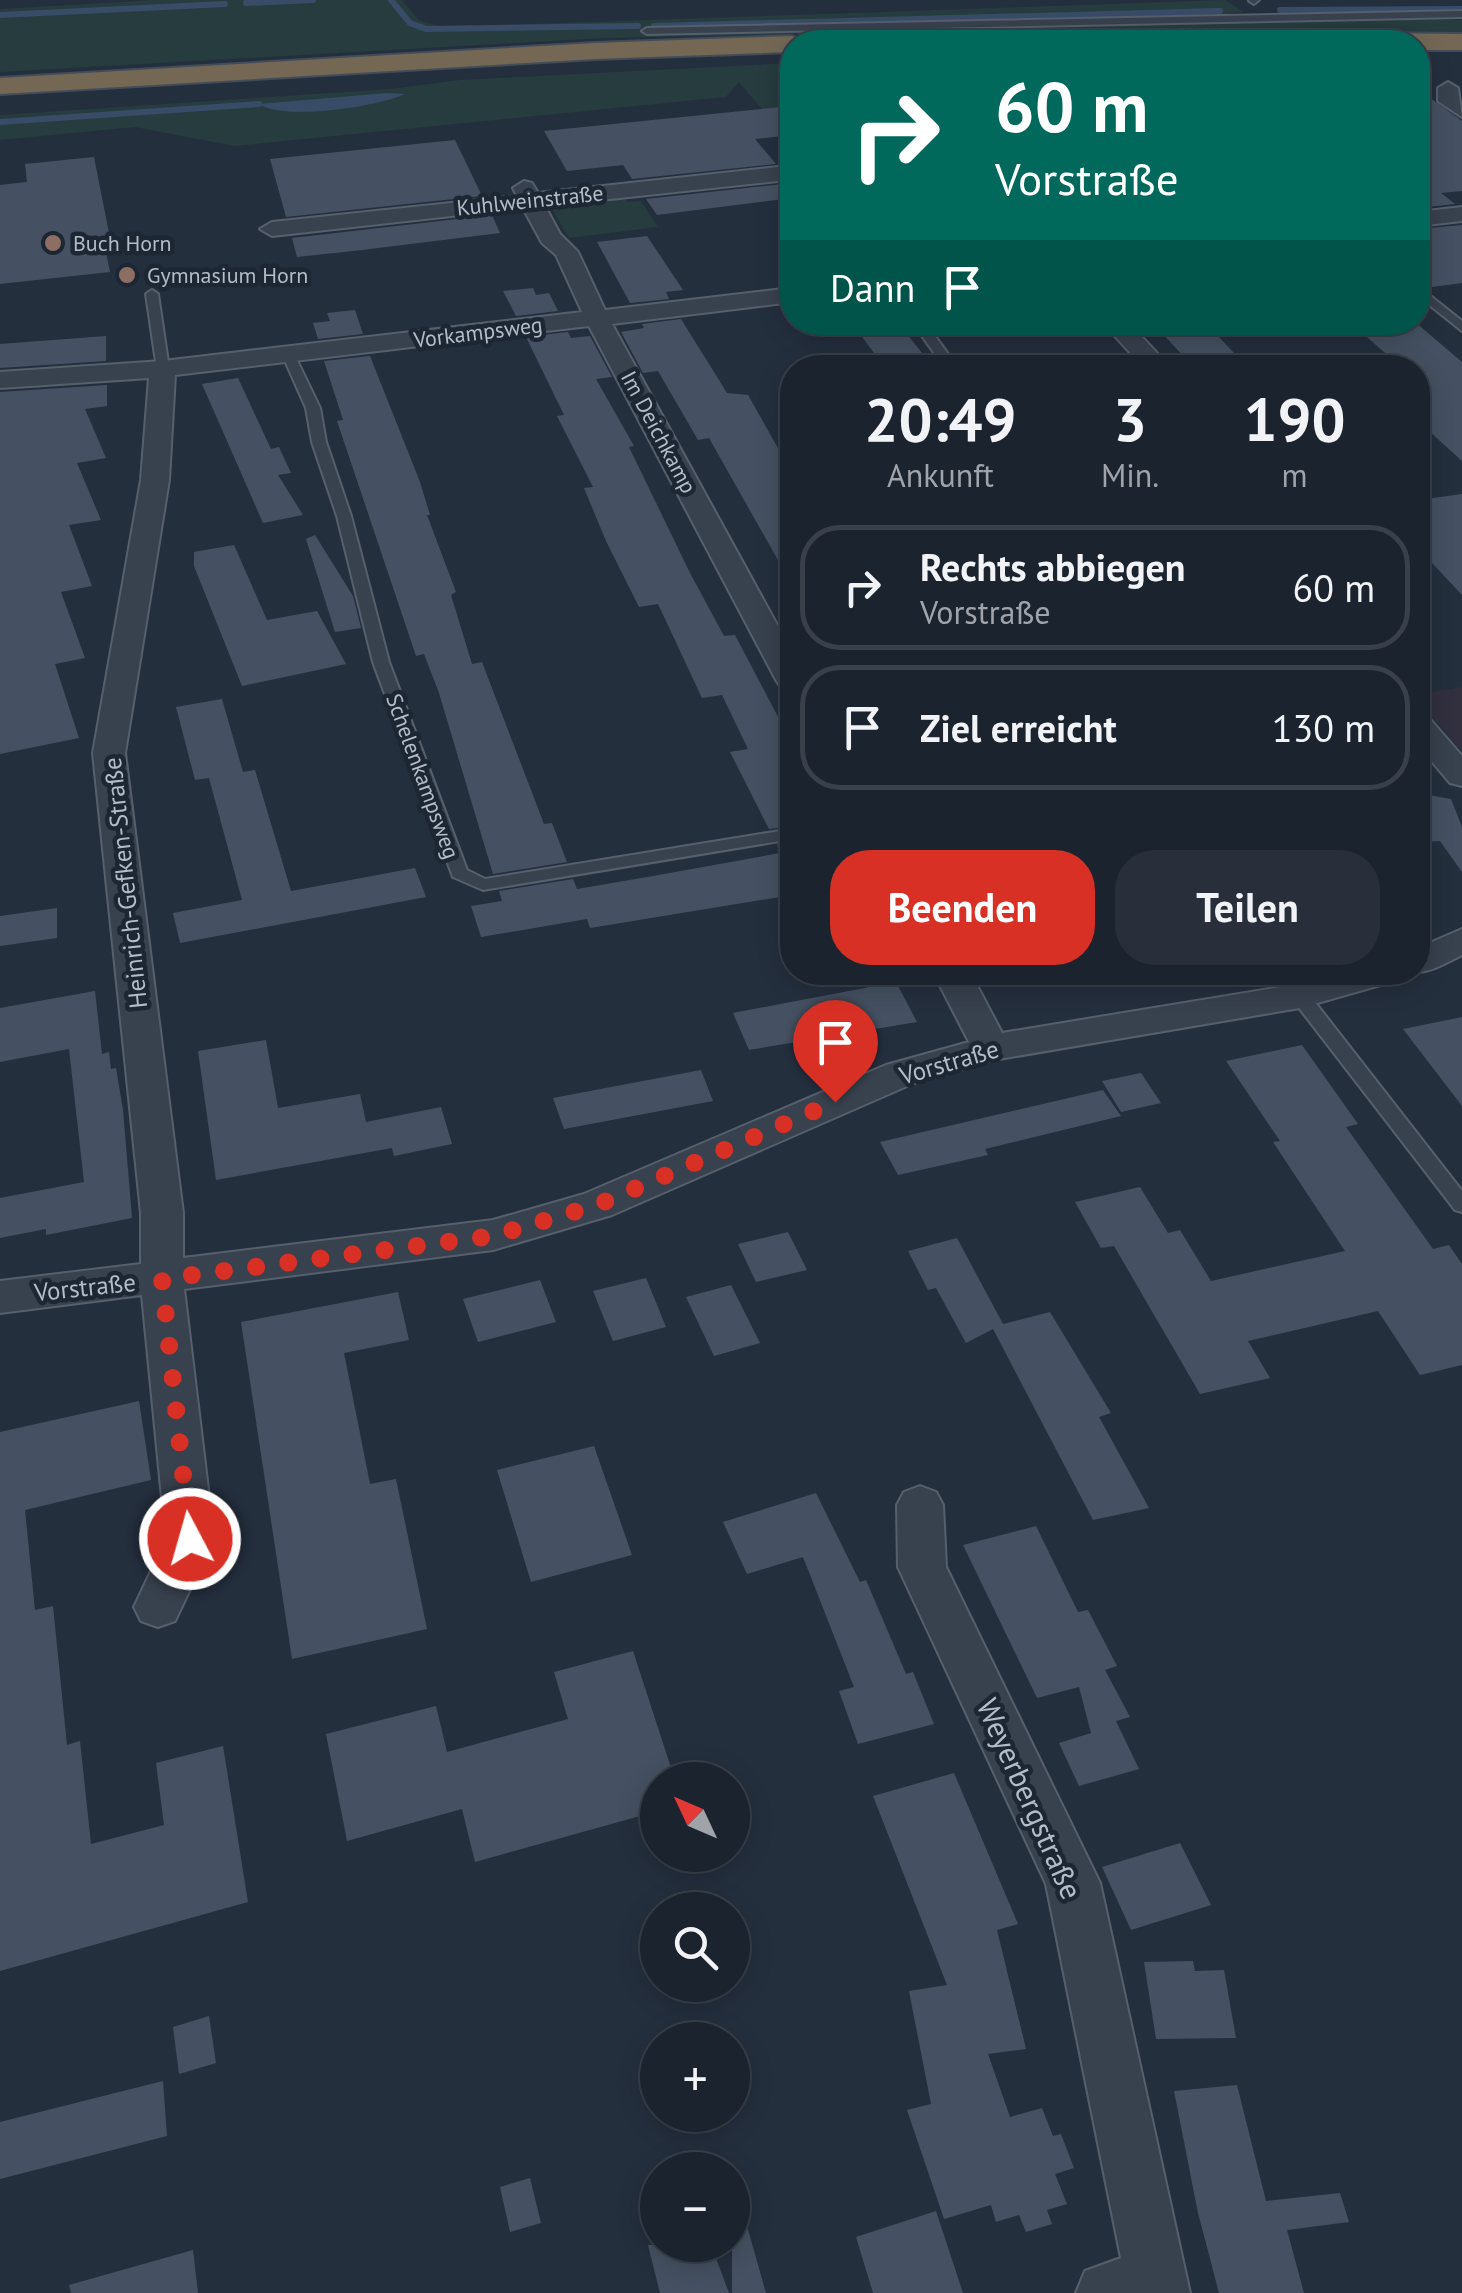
<!DOCTYPE html>
<html lang="de">
<meta charset="utf-8">
<style>
:root{--surface:#1b232e;--page:#282f3a;--text:#f1f3f6;--muted:#a0a4aa;--line:#39404a;--accent:#d93025}
body{margin:0;font-family:"PT Sans",sans-serif;background:var(--page);color:var(--text);height:100vh;display:flex;flex-direction:column;font-size:38px;white-space:nowrap}
*{box-sizing:border-box;margin:0}
p{font-size:32px;color:var(--muted)}
.icon{flex:none;width:55px;height:55px;fill:none;stroke:currentColor;stroke-width:2;stroke-linecap:round;stroke-linejoin:round}
.map{position:relative;flex:1;overflow:hidden}
.panel{position:absolute;left:780px;top:355px;width:650px;height:630px;display:flex;flex-direction:column;background:var(--surface);border-radius:40px;box-shadow:0 5px 25px #0003,0 0 0 2px var(--line)}
.panel>*{flex:none}
.guide{position:absolute;left:780px;top:30px;width:650px;height:305px;border-radius:40px;box-shadow:0 5px 25px #0003,0 0 0 2px var(--line);background:#00695c;color:#fff;overflow:hidden}
.needle{width:65px;rotate:314deg}
.buttons{position:absolute;left:640px;top:1762px;display:grid;gap:20px}
.buttons a{display:grid;place-items:center;width:110px;height:110px;border-radius:50%;background:var(--surface);box-shadow:0 5px 25px #0003,0 0 0 2px var(--line);font-size:50px}
.pin{position:absolute;display:grid;place-items:center;width:85px;height:85px;color:#fff;margin:-102px -42px;border-radius:50% 50% 50% 0;rotate:-45deg;box-shadow:0 0 10px #0007}
.pin .icon{rotate:45deg}
.me{position:absolute;width:110px;margin:-55px;rotate:354deg;stroke-linejoin:round;filter:drop-shadow(0 0 8px #0008)}
.turn{display:flex;align-items:center;gap:35px;height:210px;padding:0 50px;font-size:45px}
.turn .icon{width:130px;height:130px;stroke-width:2.5}
.turn b{display:block;font-size:70px;line-height:85px}
.then{display:flex;align-items:center;height:95px;padding:0 50px;background:#0003;gap:20px;font-size:38px}
.eta{display:flex;justify-content:space-evenly;align-items:center;height:170px;text-align:center}
.eta b{font-size:60px;font-weight:700;line-height:70px}
.button{display:flex;gap:20px;margin-top:auto;padding:20px 50px}
.button a{flex:1;height:115px;border-radius:40px;background:var(--accent);color:#fff;font-size:40px;font-weight:700;line-height:115px;text-align:center}
.button a+a{background:var(--page);color:var(--text)}
ul{padding:0;list-style:none}
li{display:flex;align-items:center;gap:30px;height:125px;margin:0 20px 15px;padding:0 30px;border:5px solid var(--line);border-radius:40px}
li div{flex:1}
li b{display:block;font-size:38px}
li em{font-style:normal}
.map>svg:first-child{display:block}
</style>
<div class="map">
<svg width="1462" height="2293" viewBox="0 0 1462 2293">
<rect width="100%" height="100%" fill="#242f3e"/>
<!-- medical -->
<path fill="#32303f" d="M1462,687v64l-44,-50v-7z"/>
<!-- green -->
<path fill="#263c3f" d="M155,0h247l17,20 22,7 784,-27 19,12 -16,1 7,7h227v13l-440,-3 -418,8 -604,34v-63z
M792,63v82l-53,-63 -13,15 -491,49 -100,-19 -135,13v-25l390,-26 70,-9z
M622,193l6,9 13,-1 17,26 -89,11 -22,-37z"/>
<!-- water -->
<path fill="#394c67" d="M387,93l18,1c-29,13 -121,27 -146,10z"/>
<g fill="none" stroke-linecap="round" stroke-linejoin="round">
<!-- stream -->
<path stroke="#394c67" stroke-width="6" d="M391,0l19,23 16,6 212,-3
M246,3l67,-3
M1280,10l182,-1
M0,15l225,-11
M654,26l566,-15
M0,122l259,-18"/>
</g>
<!-- building -->
<path fill="#455162" d="M1418,89l44,32v70l-21,2 14,11 -37,4z
M792,106v29l-37,4 21,25 -144,15 -9,-14 -56,6 -23,-40z
M455,140l27,56 -196,21 -16,-58z
M94,157l16,81h-7l7,34 -110,12v-99l27,-3 -2,-18z
M792,183v15l-135,17 -11,-16z
M492,215l8,18 -138,17 -65,7 -5,-19z
M1462,225v58l-30,4 -14,-11v-47z
M647,236l36,54 -17,2 3,7 -39,4 -33,-61z
M533,288l3,7 13,-2 9,18 -42,5 -13,-25z
M355,310l8,24 -45,5 -5,-16 17,-2 -3,-8z
M681,319l46,74 21,2 44,78v112l-83,-147 -11,2 -40,-69 -15,2 -22,-41 23,-4 -2,-4z
M1152,322h53l43,46h-54z
M1350,322h65l47,40v99l-44,-40v-53h-16z
M903,329l23,29 5,10h-46l-25,-34z
M568,332l3,6 19,-2 22,41 -16,2 38,67 -5,1 61,126 34,63 11,-1 51,97 6,-1v95l-23,3 -39,-77 18,-3 -26,-54 -20,3 -44,-94 -19,3 -33,-66 -22,-53 9,-1 -36,-71 7,-1 -38,-78z
M106,336v25l-106,7v-24z
M370,356l50,126 10,33h-3l29,77 -5,3 21,69 10,-2 62,162 8,-1 15,39 -74,12 -54,-181 -15,-39 -8,2 -79,-235 6,-1 -19,-59z
M238,378l33,71 8,-2 12,26 -13,2 25,40 -40,8 -61,-139z
M107,385v21l-22,3 21,49 -29,5 24,57 -32,5 23,61 -31,6 24,66 -30,6 24,74 -79,16v-362z
M1462,494v101l-44,-47v-48z
M315,535l38,61 8,32 -26,4 -29,-93z
M234,545l33,75 50,-9 29,53 -104,22 -48,-120v-14z
M222,699l21,73 12,-2 36,121 124,-23 11,29 -246,46 -7,-30 69,-13 -33,-122 -14,2 -19,-73z
M1418,793l33,6 11,28v45l-22,-31 -22,1z
M792,843v52l-202,33 -3,-9 -106,18 -10,-31 31,-5 -3,-10 74,-12 4,10 76,-13 127,-23 -3,-8z
M57,908v30l-57,8v-30z
M896,982l21,40 -168,28 -16,-37z
M95,991l7,63 7,-2 2,17 5,-1 7,42 9,108 -86,17v-6l-46,9v-40l84,-16 -15,-133 -69,13v-54z
M1462,1017v89l-59,-77z
M266,1040l12,68 82,-14 6,28 75,-15 11,37 -58,12 -2,-8 -176,32 -18,-129z
M1302,1045l56,79 -12,3 87,122 16,-4 13,19v101l-42,10 -42,-64 -130,30 22,37 -70,16 -86,-148 -13,2 -26,-46 65,-15 28,46 12,-3 31,51 134,-30 -72,-109 7,-1 -54,-80z
M701,1070l12,31 -149,28 -11,-31z
M1141,1073l20,30 -40,9 -19,-31z
M1103,1090l18,26 -136,33 3,6 -90,20 -18,-33z
M788,1232l19,38 -51,12 -18,-38z
M957,1238l46,86 47,-12 61,101 -12,4 50,91 -56,12 -100,-191 -27,14 -30,-55 -8,2 -20,-39z
M646,1278l20,49 -53,14 -20,-50z
M540,1280l16,42 -78,20 -15,-43z
M731,1285l29,58 -46,13 -28,-59z
M398,1292l11,48 -65,13 26,131 26,-5 31,150 -135,30 -51,-337z
M139,1401l12,79 -126,30 10,100 18,-4 14,139 13,-4 11,103 73,-19 -8,-62 67,-17 25,156 -248,69v-539z
M594,1446l38,109 -101,27 -34,-112z
M816,1493l44,89 6,-2 40,94 7,-2 21,52 -76,20 -19,-53 15,-4 -51,-130 -56,17 -24,-52z
M1036,1526l42,86 10,-2 29,56 -12,4 25,47 -14,4 23,48 -60,17 -20,-43 32,-10 -12,-46 -42,11 -74,-153z
M633,1651l42,129h-17v31l-183,51 -13,-53 -115,32 -21,-107 110,-28 11,46 121,-33 -14,-47z
M954,1773l64,151 -21,6 29,119 -38,5 22,63 32,-9 11,28 8,-2 13,34 -19,6 12,30 -20,6 5,14 -26,8 -7,-17 -23,7 -5,-17 -47,14 -37,-109 24,-6 -22,-113 38,-6 -74,-189z
M1180,1843l31,62 -80,25 -29,-63z
M1193,1961l2,10 29,-1 12,68 -80,1 -12,-77z
M209,2016l7,47 -37,11 -6,-47z
M163,2081l4,55 -167,43v-57z
M1237,2085l29,116 74,-8 9,29 -62,8 17,63h-85l-21,-80 -24,-122z
M530,2178l11,45 -31,9 -10,-45z
M741,2205l25,88h-34v-87z
M936,2211l27,82h-90l-17,-56z
M648,2245h63l18,48h-69z
M193,2250l5,43h-127l-2,-8z"/>
<g fill="none" stroke-linecap="round" stroke-linejoin="round">
<!-- service casing -->
<g stroke="#565f6c" stroke-width="4">
<path id="service" d="M1259,0l-5,4 -5,-3v-1z
M1462,11v6l-815,17 -5,-3 5,-3z
M1418,286l44,35v10l-44,-35z
M152,290l6,4 11,75 -6,4 -6,-4 -11,-75z
M912,322h13l33,46h-13z
M284,351l10,3 26,54 6,34 25,74 38,146 78,208 18,9 307,-50v10l-309,51 -30,-13 -80,-215 -36,-146 -25,-74 -6,-34 -24,-54z
M1300,990l7,2 155,199v21l-7,-2 -162,-210 -2,-4 2,-4z"/>
</g>
<!-- minor casing -->
<g stroke="#565f6c" stroke-width="4">
<path id="minor" d="M1448,82l10,6 4,29 -24,-16v-13z
M788,166l4,2v10l-4,2 -243,26 15,28 18,18 27,58 187,-22v14l-180,22 180,328v37l-11,-2 -5,-7 -187,-354 -414,49 -6,105 -44,273 58,460v45l310,-38 91,-26 302,-129 83,-23 -36,-70h37l32,61 297,-49 41,-12h63l-5,8 -98,28 -307,52 -79,23 -302,132 -119,35 -309,39 30,250 -39,82 -17,6 -17,-6 -7,-14 32,-68 -24,-244 -142,18v-32l141,-17v-51l-48,-460 48,-273 8,-102 -149,10v-16l163,-11 419,-49 -26,-57 -14,-12 -19,-35 -251,28 -12,-7 12,-7 245,-26 -4,-8 11,-7 8,2 6,10z
M1462,207v14l-44,5v-14z
M1102,322h26l43,46h-27z
M1418,715l11,3 33,38v30l-12,-3 -32,-38z
M1462,929v26c-15,7 -31,18 -48,17h4v-24z
M920,1486l16,6 7,13 3,62 154,316 90,410h-114l9,-22 36,-13 -75,-374 -148,-317 -1,-62 7,-13z"/>
</g>
<!-- motorway casing -->
<g stroke="#434c59" stroke-width="4">
<path id="motorway" d="M1082,30l380,4v16h-44v-8h-599l13,-8z
M792,36l12,6h-12v10l-197,7 -595,35v-16l595,-35z"/>
</g>
<!-- service -->
<use href="#service" fill="#38414e" fill-rule="evenodd"/>
<!-- minor -->
<use href="#minor" fill="#38414e" fill-rule="evenodd"/>
<!-- motorway -->
<use href="#motorway" fill="#746855" fill-rule="evenodd"/>
</g>
<g fill="none" stroke-linecap="round" stroke-linejoin="round">
<!-- route -->
<path stroke="#d93025" stroke-width="18" stroke-dasharray="0 32.4" d="M190,1539l-28,-260 331,-43 104,-31 238,-103"/>
</g>
<!-- markers -->
<g fill="#8d6e63" stroke="#1d2633" stroke-width="4">
<circle cx="53" cy="243" r="10"/>
<circle cx="127" cy="275" r="10"/>
</g>
<g text-anchor="middle" stroke-width="9" stroke-linejoin="round" paint-order="stroke">
<!-- far-street labels -->
<g font-size="22" fill="#b4bcc9" stroke="#1d2633">
<text transform="translate(530 200) rotate(-6)" y="8">Kuhlweinstraße</text>
<text transform="translate(478 332) rotate(-7)" y="8">Vorkampsweg</text>
<text transform="translate(659 432) rotate(62)" y="8">Im Deichkamp</text>
<text transform="translate(423 776) rotate(70)" y="8">Schelenkampsweg</text>
</g>
<!-- far-poi labels -->
<g font-size="22" fill="#b4bcc9" stroke="#1d2633" text-anchor="start">
<text x="73" y="251">Buch Horn</text>
<text x="147" y="283">Gymnasium Horn</text>
</g>
<!-- street labels -->
<g font-size="25" fill="#b4bcc9" stroke="#1d2633">
<text transform="translate(125 883) rotate(-96)" y="9">Heinrich-Gefken-Straße</text>
<text transform="translate(949 1062) rotate(-16)" y="9">Vorstraße</text>
<text transform="translate(85 1287) rotate(-6)" y="9">Vorstraße</text>
</g>
<!-- near-street labels -->
<g font-size="30" fill="#b4bcc9" stroke="#1d2633">
<text transform="translate(1029 1799) rotate(66)" y="10">Weyerbergstraße</text>
</g>
</g>
</svg>
<div class="buttons">
<a><svg class="needle" viewBox="-14 -14 28 28"><path d="M0-13l5 13h-10z" fill="#e53935"/><path d="M0 13l5-13h-10z" fill="#a0a4aa"/></svg></a>
<a><svg class="icon" aria-label="search" viewBox="0 0 24 24"><circle cx="10" cy="10" r="6"/><path d="M15 15l6 6"/></svg></a>
<a>+</a>
<a>−</a>
</div>
<div class="pin" style="left:835px;top:1102px;background:#d93025"><svg class="icon" aria-label="arrive" viewBox="0 0 24 24"><path d="M6 21V4h12l-3 4 3 4H6"/></svg></div>
<svg class="me" style="left:190px;top:1539px" viewBox="-20 -20 40 40"><circle r="17" fill="#d93025" stroke="#fff" stroke-width="3"/><path d="M0-11L8 9 0 5-8 9z" fill="#fff"/></svg>
<div class="guide">
<div class="turn"><svg class="icon" aria-label="right" viewBox="0 0 24 24"><path d="M7 20v-9h11M14 6l5 5-5 5"/></svg><div><b>60 m</b>Vorstraße</div></div>
<div class="then">Dann<svg class="icon" aria-label="arrive" viewBox="0 0 24 24"><path d="M6 21V4h12l-3 4 3 4H6"/></svg></div>
</div>
<section class="panel">
<div class="eta">
<div><b>20:49</b><p>Ankunft</p></div>
<div><b>3</b><p>Min.</p></div>
<div><b>190</b><p>m</p></div>
</div>
<ul>
<li><svg class="icon" aria-label="right" viewBox="0 0 24 24"><path d="M7 20v-9h11M14 6l5 5-5 5"/></svg><div><b>Rechts abbiegen</b><p>Vorstraße</p></div><em>60 m</em></li>
<li><svg class="icon" aria-label="arrive" viewBox="0 0 24 24"><path d="M6 21V4h12l-3 4 3 4H6"/></svg><div><b>Ziel erreicht</b></div><em>130 m</em></li>
</ul>
<div class="button"><a>Beenden</a><a>Teilen</a></div>
</section>
</div>
